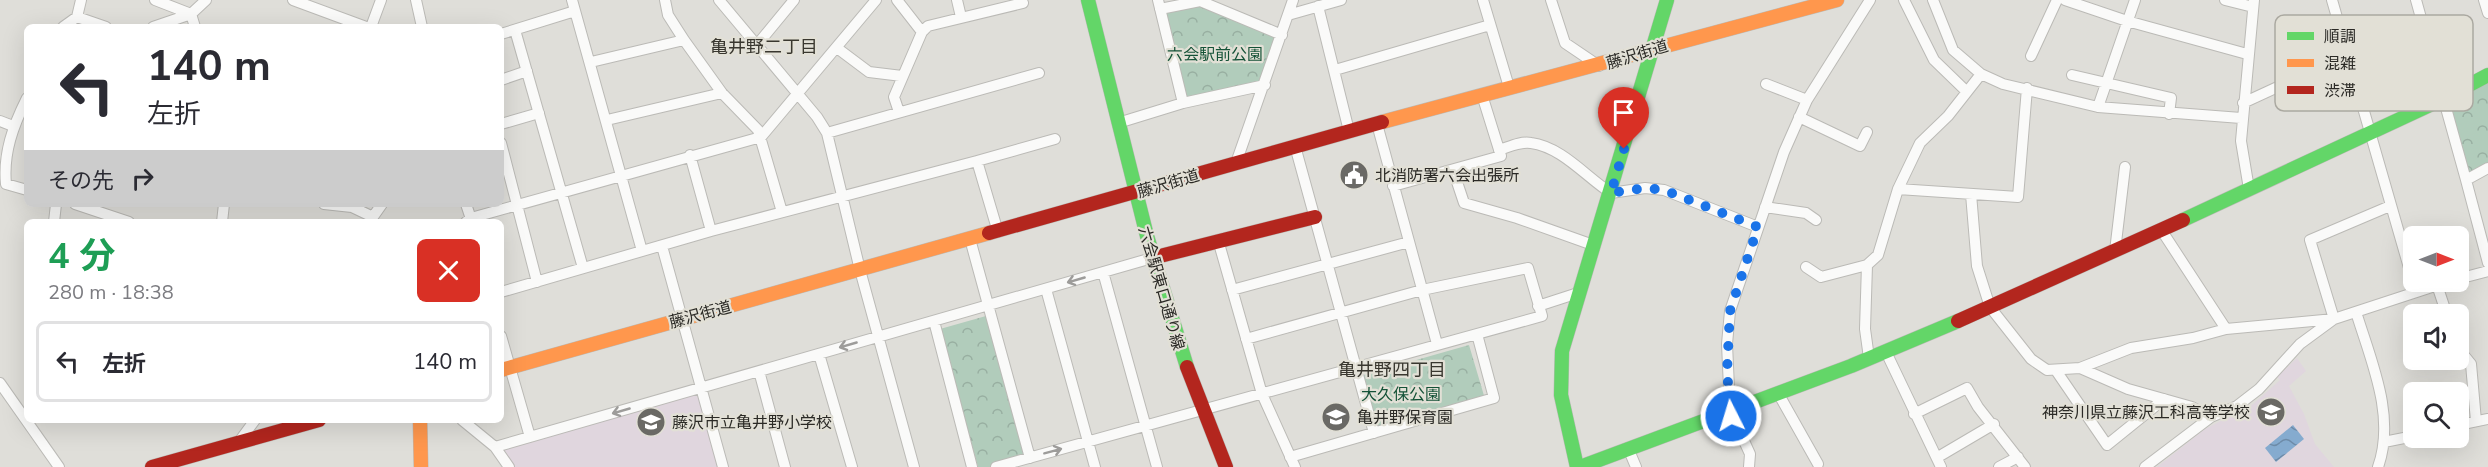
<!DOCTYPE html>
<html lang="ja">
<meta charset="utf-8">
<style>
:root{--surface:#fff;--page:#f2f2f3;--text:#2b2b33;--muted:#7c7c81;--line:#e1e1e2}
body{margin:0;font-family:"Nunito Sans","Noto Sans JP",sans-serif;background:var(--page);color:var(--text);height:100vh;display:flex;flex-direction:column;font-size:22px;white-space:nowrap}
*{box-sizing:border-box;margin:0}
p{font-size:20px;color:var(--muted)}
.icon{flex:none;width:33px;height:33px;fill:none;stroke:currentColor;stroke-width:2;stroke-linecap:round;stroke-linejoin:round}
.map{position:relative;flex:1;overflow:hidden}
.drawer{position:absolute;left:24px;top:219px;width:480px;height:204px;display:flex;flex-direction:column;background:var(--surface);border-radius:9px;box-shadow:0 6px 24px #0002}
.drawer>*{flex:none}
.top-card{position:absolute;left:24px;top:24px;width:480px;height:183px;border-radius:9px;box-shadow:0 6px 24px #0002;background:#fff;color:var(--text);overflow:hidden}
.needle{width:39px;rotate:90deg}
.tools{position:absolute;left:2403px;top:226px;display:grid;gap:12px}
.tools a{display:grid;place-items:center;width:66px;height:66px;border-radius:9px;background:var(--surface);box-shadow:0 6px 24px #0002;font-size:30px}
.pin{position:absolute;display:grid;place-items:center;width:51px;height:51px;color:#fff;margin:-62px -26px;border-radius:50% 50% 50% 0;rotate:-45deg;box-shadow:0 0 6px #0007}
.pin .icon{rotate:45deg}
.me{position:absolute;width:66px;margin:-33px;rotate:355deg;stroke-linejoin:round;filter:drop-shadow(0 0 4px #0008)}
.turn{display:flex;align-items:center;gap:21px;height:126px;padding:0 24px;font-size:27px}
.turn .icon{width:78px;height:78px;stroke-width:2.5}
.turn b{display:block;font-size:42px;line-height:51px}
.then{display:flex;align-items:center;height:57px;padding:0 24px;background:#0003;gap:12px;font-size:22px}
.round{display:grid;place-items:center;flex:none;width:63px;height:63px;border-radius:9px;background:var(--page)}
.overview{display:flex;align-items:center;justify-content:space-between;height:102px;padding:0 24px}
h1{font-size:36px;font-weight:700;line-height:45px;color:#1e9e55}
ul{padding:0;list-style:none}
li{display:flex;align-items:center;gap:18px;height:81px;margin:0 12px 9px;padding:0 12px;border:3px solid var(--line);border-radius:9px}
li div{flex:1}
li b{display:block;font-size:22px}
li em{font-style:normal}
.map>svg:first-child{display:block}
</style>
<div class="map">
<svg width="2488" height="467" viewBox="0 0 2488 467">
<defs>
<pattern id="park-crowns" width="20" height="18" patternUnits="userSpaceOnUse" patternTransform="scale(1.5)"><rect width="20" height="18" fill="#b1ccbb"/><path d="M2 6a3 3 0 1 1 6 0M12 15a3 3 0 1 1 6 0" fill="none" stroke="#98afa1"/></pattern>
<pattern id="water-waves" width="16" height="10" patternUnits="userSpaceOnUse" patternTransform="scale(1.5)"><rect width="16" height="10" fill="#85abcf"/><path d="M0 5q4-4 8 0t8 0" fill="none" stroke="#6d8ba8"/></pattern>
</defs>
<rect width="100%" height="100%" fill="#dfded9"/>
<!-- education -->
<path fill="#e0d6de" d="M2297,358l9,13 -17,15 15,28 11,30 19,23h-177l48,-38 47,-24 28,-25 -3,-3z
M693,395l6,2 20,70h-207l-10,-14 2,-5z"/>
<!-- park -->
<path fill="url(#park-crowns)" d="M1200,6l76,32 -15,43 -74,20 -21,-88z
M2488,81v83l-16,9 -4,-2 -18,-65 2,-5z
M986,316l39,142 -32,9h-15l-38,-138z
M1469,345l16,54 -110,32 -15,-55z"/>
<!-- water -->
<path fill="url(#water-waves)" d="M2293,425l11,14 -28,23 -11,-14z"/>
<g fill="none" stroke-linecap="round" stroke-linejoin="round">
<!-- street casing -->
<g stroke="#bbbab6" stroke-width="12">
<path id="street" d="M155,0l36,14 4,13
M293,0l73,27
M416,0l6,27
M572,0l70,251
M665,0l3,15 16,25 38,53 36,37 24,82
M719,0l98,117 10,16 33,137 54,197
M897,0l25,32
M957,0l4,17
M1158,0l25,103
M1483,0l26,87
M1551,0l14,43 34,23
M1904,0l30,60 32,31
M1933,0l20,50 28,24 22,10 95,23 143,11
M2065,0l62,21 120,33
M2225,0l28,7
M2332,0l84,292
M2416,0l50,180
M2484,0l4,13
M1318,6l31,125
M1160,9l40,-8 82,34
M1288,15l53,-15
M77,17l29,10
M63,27l14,-10 4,-17
M153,27l38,-13 15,-14
M371,27l10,-27
M515,30l68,238
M501,34l74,-23
M757,45l37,-45
M837,48l32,24 33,4
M2031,56l26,-56
M591,62l93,-22
M1335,70l155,-45
M2072,75l99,23 -2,16
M501,80l26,-9
M2354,81l35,-10
M1766,84l41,16
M27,98c-14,28 -24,55 -21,86l21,6
M2243,103l104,-48
M2098,107l37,-107
M899,112l-5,-15 28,-65 6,-6 95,-23
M1799,117l61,29 7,-14
M607,120l115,-27
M0,121l13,5
M1118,123l65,-20 82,-18
M501,124l38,-11
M1377,124l60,220
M827,133l212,-60
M501,143l36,139
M1295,146l79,287
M1499,150c10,-3 21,-9 32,-7 31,4 55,34 80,50l34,-5 19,2 94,37
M690,155l21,76
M1236,163l57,-163
M2488,168l-22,12 22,83
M1453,170l11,33 53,15 76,27
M1393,186l108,-30 -19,-61
M1898,189l120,8 9,-109
M2249,189l-8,-48 13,-141
M1971,194l6,72 13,41 41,52 16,11 33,-2 51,-20 62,-10 33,-9 108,-10 -24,-79 80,-34
M75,204l54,18
M324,204l28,3 21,10
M466,204l6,18
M1765,207l41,6 10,7
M370,221l12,-17
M54,222l2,-18
M222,222l2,-18
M466,222l5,-4 290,-81 115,-137
M2162,231l64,98
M998,232l-21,-71 78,-22
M970,239l60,219
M1218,240l44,154 33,73
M662,246l61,221
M2115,251l10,-84
M1806,267l15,10 46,-12
M1103,272l54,195
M2458,279l30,-8
M2437,285l10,30
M1046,289l49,178
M1232,290l177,-48
M501,292l210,-61 266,-70
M1538,306l40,-13
M2356,312c15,49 40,104 22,155
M934,321l38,146
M501,336l29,101
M2458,348l13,16 5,57
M1886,352l55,115
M819,354l33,113
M1869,358l-4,-29 2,-64 11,-10 20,-66 22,-46 28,-27 33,-42
M2080,368l48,21 64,18 19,10
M759,371l26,96
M2057,372l50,73 57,-46
M0,383l59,84
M1778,393l40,71
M1914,414l53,-26 11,19 47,60
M462,420l33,27 14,20
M2458,425l30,-6
M241,439l14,-19
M2384,442l30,-6
M495,447l657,-189
M1628,448l8,19
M1290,457l204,-59 -17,-64
M1938,457l56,-33
M996,467l546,-151 -14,-48 -106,22 -176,49
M1749,467l1,-13 -20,-44 -3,-66 3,-33 54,-159 23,-52 63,-100
M1999,467l19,-10
M2145,467l66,-50 26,-11 22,-17 41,-45 34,-25 113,-37"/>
</g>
<!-- fast casing -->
<g stroke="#bbbab6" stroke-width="15">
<path id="fast" d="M1088,0l59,236 40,131
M2183,220l260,-121 45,-24
M1577,467l-16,-72 1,-44 105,-351
M1580,467l271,-101 107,-45"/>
</g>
<!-- slow casing -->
<g stroke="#bbbab6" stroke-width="15">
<path id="slow" d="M1382,122l455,-122
M501,370l488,-137
M420,420l1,47"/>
</g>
<!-- jam casing -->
<g stroke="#bbbab6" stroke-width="15">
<path id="jam" d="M989,233l393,-111
M1152,258l163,-41
M1958,321l225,-101
M1187,367l39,100
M152,467l167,-47"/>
</g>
<!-- street -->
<use href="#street" stroke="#fafaf9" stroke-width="10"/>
<!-- fast -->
<use href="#fast" stroke="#63d668" stroke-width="14"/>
<!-- slow -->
<use href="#slow" stroke="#ff974d" stroke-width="14"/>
<!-- jam -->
<use href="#jam" stroke="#b3261e" stroke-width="14"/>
</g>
<!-- one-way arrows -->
<defs><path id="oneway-shaft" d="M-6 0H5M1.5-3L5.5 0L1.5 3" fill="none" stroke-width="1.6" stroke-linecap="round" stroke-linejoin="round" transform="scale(1.5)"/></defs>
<g stroke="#9d9c9a">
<use href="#oneway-shaft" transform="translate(1076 280) rotate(164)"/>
<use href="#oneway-shaft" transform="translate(848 345) rotate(164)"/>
<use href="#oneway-shaft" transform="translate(621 411) rotate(164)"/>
<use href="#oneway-shaft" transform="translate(1053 451) rotate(-15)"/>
</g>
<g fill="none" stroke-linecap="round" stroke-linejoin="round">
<!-- route -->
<path stroke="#1a73e8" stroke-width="10" stroke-dasharray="0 18" d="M1624,149l-13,44 34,-5 19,2 94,37 -28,84 -3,61 4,44"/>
</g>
<!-- icons -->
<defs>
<g id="civic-disc" transform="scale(1.5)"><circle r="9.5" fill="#6a6965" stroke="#e2e0d6"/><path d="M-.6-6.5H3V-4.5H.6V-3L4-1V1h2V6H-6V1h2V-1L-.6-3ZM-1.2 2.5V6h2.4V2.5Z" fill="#fff"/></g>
<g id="school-disc" transform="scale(1.5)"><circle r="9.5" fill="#6a6965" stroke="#e2e0d6"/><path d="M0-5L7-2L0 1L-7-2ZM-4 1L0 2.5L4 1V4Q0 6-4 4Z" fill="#fff"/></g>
</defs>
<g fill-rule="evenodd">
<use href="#civic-disc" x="1354" y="175"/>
<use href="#school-disc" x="2271" y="412"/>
<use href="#school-disc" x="1336" y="417"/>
<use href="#school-disc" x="651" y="422"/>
</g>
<g text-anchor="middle" stroke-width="4.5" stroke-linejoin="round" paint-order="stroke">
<!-- park labels -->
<g font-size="16" fill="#145237" stroke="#e2e0d6">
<text x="1215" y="60">六会駅前公園</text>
<text x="1401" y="400">大久保公園</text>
</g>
<!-- street labels -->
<g font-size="16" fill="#2b2a26" stroke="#e2e0d6">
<text transform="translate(1637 54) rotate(-17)" y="6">藤沢街道</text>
<text transform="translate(1168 183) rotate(-16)" y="6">藤沢街道</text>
<text transform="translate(1162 288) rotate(74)" y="6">六会駅東口通り線</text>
<text transform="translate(700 314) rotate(-15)" y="6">藤沢街道</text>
</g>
<!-- poi labels -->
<g font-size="16" fill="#2b2a26" stroke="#e2e0d6" text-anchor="start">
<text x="1375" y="181">北消防署六会出張所</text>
<text x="2250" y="418" text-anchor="end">神奈川県立藤沢工科高等学校</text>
<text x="1357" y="423">亀井野保育園</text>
<text x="672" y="428">藤沢市立亀井野小学校</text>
</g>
<!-- neighbourhood labels -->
<g font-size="18" fill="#39372f" stroke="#e2e0d6">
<text x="764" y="53">亀井野二丁目</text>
<text x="1392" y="376">亀井野四丁目</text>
</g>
</g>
<!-- legend -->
<rect x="2275" y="15" width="198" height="96" rx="9" fill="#e2e0d6" stroke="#aba9a1" stroke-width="1.5"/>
<rect x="2287" y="32" width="27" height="8" fill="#63d668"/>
<rect x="2287" y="59" width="27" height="8" fill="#ff974d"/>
<rect x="2287" y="86" width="27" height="8" fill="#b3261e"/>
<g font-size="16" fill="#2b2a26">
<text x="2324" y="42">順調</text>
<text x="2324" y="69">混雑</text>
<text x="2324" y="96">渋滞</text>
</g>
</svg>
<div class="tools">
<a><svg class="needle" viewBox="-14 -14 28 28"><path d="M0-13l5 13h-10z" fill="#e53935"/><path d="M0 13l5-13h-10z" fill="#7c7c81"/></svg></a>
<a><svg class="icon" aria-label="sound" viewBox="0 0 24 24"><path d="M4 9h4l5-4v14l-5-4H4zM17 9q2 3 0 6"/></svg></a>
<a><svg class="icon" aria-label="search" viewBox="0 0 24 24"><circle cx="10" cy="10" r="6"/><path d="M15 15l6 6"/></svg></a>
</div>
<div class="pin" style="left:1624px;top:149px;background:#d93025"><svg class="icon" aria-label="arrive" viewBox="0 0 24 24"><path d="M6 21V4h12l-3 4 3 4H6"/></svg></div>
<svg class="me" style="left:1731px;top:416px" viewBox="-20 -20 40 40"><circle r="17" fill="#1a73e8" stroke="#fff" stroke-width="3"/><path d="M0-11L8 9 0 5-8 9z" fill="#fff"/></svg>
<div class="top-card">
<div class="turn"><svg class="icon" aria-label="left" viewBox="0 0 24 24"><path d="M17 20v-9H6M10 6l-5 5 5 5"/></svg><div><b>140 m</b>左折</div></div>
<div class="then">その先<svg class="icon" aria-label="right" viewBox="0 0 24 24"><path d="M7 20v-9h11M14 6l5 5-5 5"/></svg></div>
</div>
<section class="drawer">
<div class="overview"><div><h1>4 分</h1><p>280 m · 18:38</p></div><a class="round" style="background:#d93025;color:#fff"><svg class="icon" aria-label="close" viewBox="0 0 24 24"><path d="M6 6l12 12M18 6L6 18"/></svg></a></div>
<ul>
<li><svg class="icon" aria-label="left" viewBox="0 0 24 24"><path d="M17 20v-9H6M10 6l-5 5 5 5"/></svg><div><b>左折</b></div><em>140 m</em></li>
</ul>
</section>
</div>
